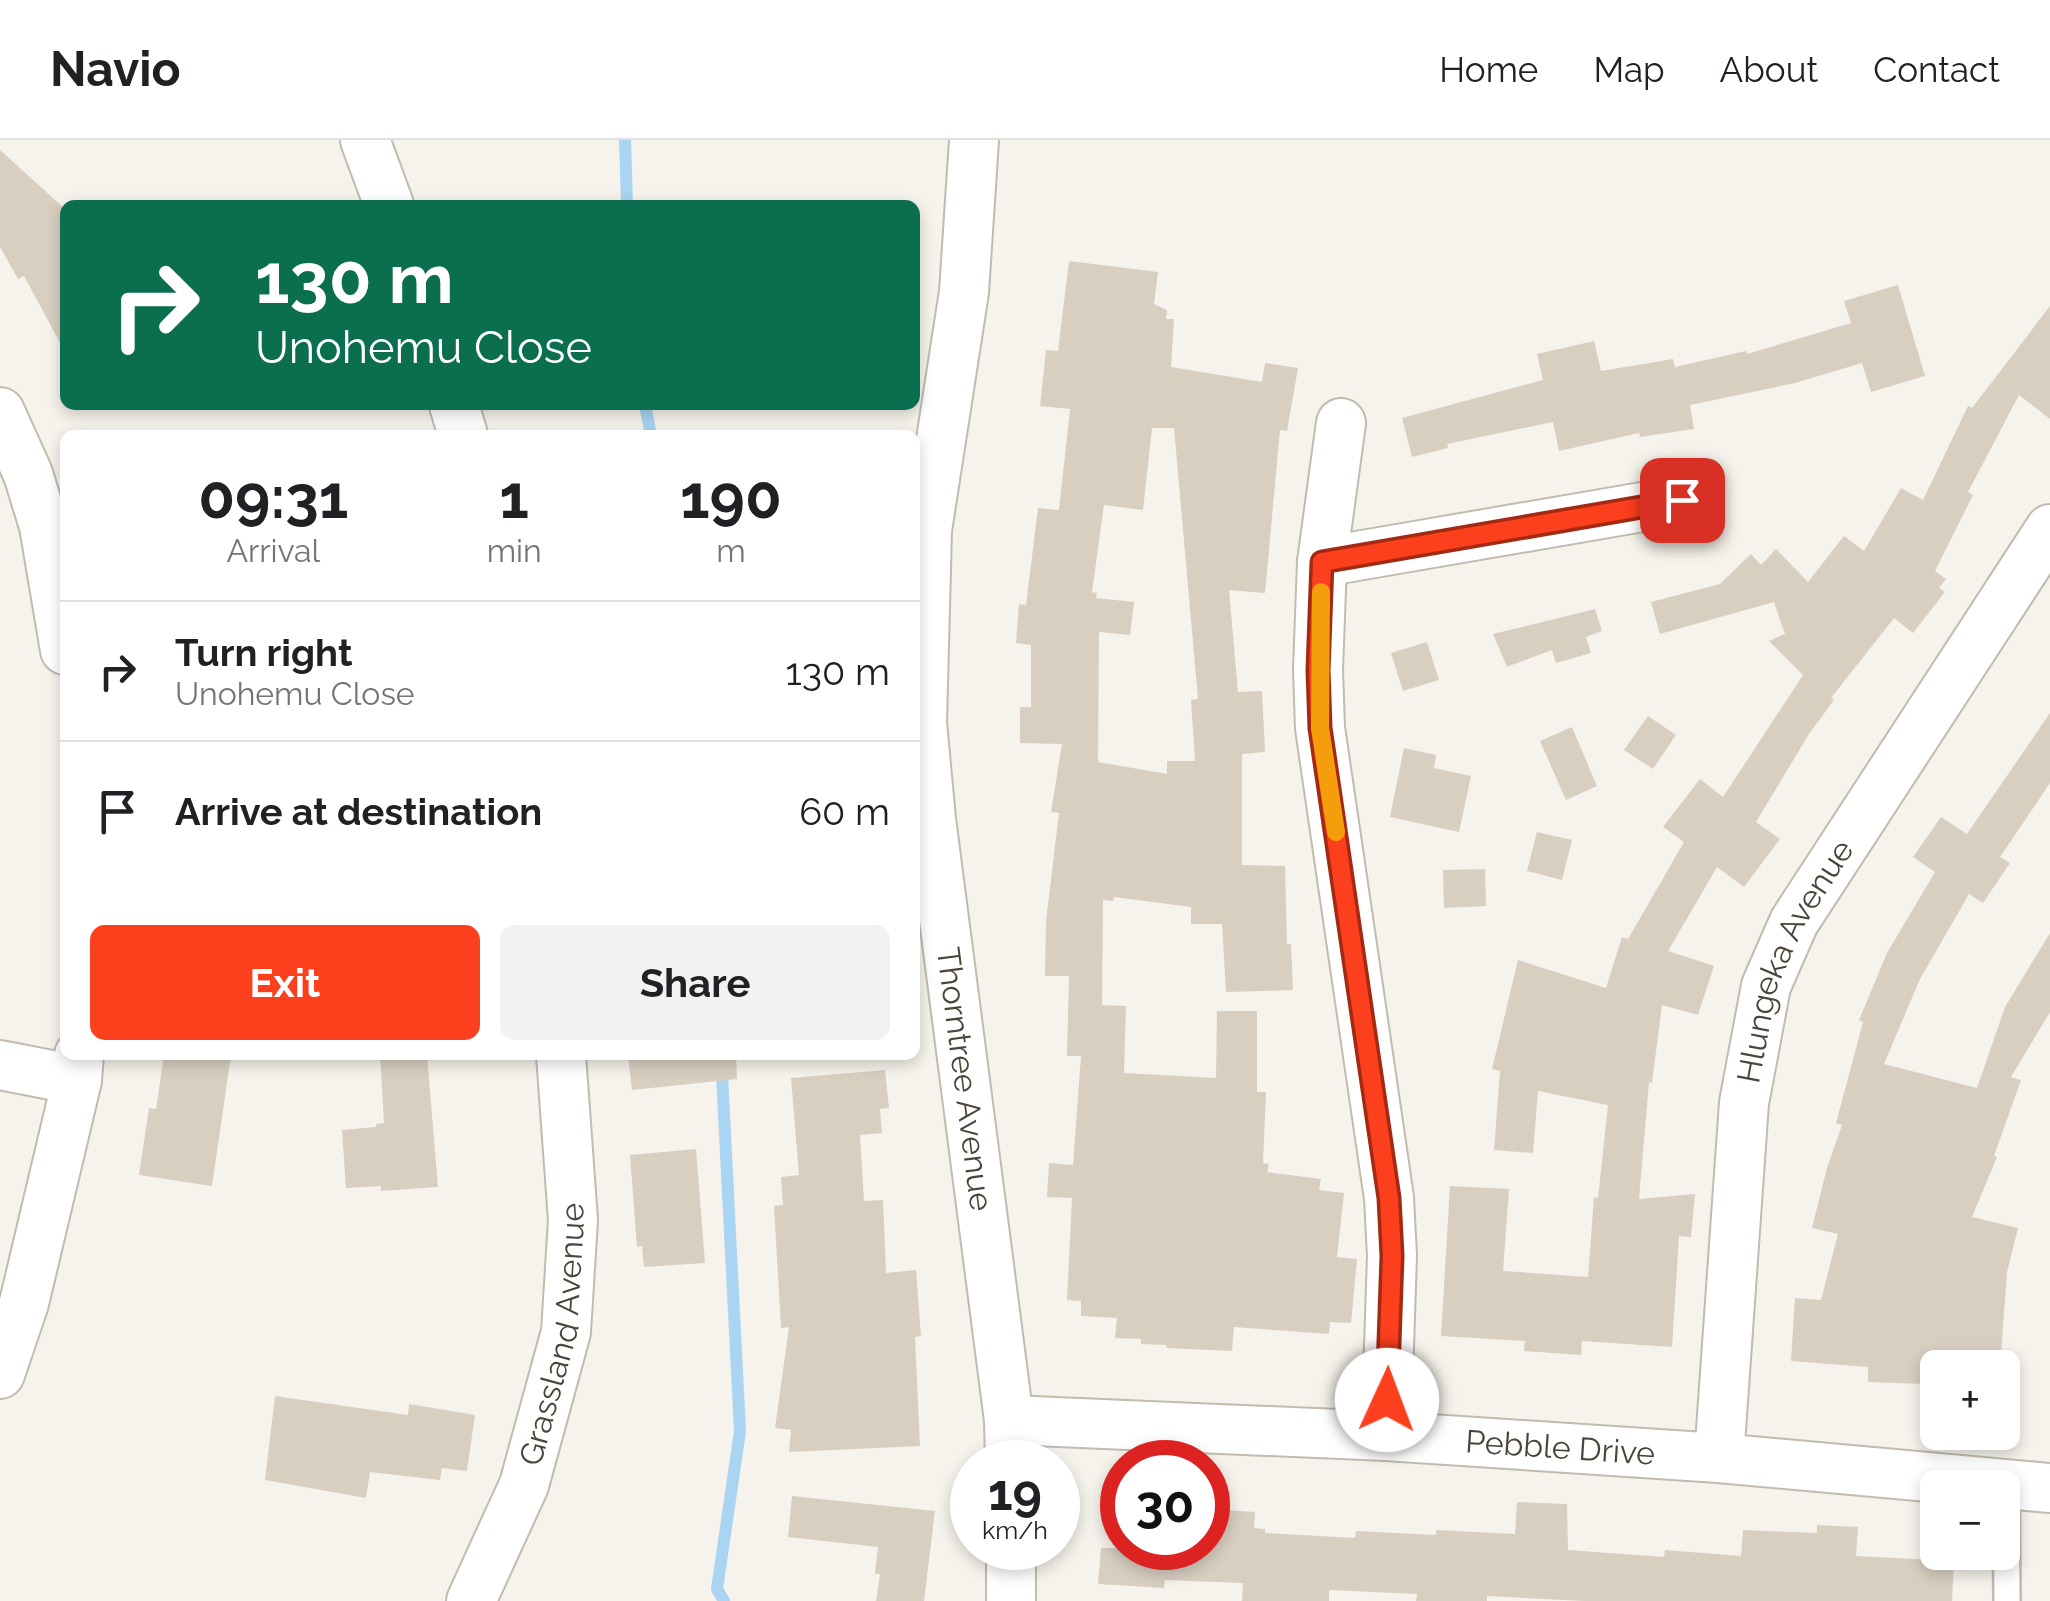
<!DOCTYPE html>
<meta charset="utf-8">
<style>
:root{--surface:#fff;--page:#f2f2f2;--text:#202124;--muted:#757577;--line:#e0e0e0;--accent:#fc3f1d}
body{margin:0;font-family:Raleway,sans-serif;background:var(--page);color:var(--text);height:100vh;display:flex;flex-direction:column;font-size:38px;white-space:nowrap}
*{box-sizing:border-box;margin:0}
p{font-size:32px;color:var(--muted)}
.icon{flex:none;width:55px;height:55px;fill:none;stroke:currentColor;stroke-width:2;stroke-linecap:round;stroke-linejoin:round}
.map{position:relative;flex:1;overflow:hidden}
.drawer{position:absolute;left:60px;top:290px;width:860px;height:630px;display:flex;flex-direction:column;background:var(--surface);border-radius:15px;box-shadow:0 5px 15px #0003}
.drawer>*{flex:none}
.hud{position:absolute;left:60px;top:60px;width:860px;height:210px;border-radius:15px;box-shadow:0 5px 15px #0003;background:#0b6e4f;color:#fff;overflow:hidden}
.tools{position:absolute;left:1920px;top:1210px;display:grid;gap:20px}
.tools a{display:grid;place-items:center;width:100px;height:100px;border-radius:15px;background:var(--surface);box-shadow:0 5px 15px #0003;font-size:50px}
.speed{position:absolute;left:950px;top:1300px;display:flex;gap:20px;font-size:50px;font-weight:700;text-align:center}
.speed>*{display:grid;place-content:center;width:130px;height:130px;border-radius:50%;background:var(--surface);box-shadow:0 5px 15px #0003;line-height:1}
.speed small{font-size:25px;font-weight:400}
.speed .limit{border:15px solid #d22;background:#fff;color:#111}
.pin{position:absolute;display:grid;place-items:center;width:85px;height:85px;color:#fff;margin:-42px;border-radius:20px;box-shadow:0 5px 15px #0006}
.me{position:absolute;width:110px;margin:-55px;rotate:2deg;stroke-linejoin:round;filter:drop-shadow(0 0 8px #0008)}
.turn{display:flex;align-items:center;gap:35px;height:210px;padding:0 30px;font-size:45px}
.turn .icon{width:130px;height:130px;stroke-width:2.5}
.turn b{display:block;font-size:70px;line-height:85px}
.eta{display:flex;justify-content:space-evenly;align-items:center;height:170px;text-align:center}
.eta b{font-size:60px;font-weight:700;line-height:70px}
.cta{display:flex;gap:20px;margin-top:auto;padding:20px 30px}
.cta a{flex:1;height:115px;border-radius:15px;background:var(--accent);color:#fff;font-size:40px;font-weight:700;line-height:115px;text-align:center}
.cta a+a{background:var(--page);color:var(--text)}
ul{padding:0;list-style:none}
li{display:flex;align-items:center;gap:30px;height:140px;padding:0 30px;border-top:2px solid var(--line)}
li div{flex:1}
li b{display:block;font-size:38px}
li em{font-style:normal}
header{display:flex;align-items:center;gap:60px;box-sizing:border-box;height:140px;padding:0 50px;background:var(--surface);border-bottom:2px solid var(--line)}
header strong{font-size:48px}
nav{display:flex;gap:55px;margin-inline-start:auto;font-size:35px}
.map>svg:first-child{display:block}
</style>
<header>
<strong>Navio</strong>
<nav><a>Home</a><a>Map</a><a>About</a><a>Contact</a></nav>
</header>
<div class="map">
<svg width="2050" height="1461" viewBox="0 0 2050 1461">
<rect width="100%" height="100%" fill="#f6f3ec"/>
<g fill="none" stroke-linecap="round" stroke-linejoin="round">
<!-- stream -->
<path stroke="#a9d4f2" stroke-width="12" d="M625,0l2,65
M645,265l6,30
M721,915l19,376 -23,158 7,12"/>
</g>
<!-- building -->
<path fill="#d8cfc1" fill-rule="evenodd" d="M0,10l65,59v143l-41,-76 -6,3 -18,-32z
M1069,121l89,11 -4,32 13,6 -1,9h8l-3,48 91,15 3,-19 33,5 -11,63 -7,-1 -15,163 -36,-3 9,102 24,-1 3,61 -23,2v111l43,1 2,78h4l2,46 -67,2 -4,-68h-31v-17l-77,-10 -1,4 -10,-1 -1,105 24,1 -2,67 92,5 1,-67h40v81h9l-3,71 6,1 -2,8 54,7 -2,11 25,3 -7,64 20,2 -6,64 -21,-1 -1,12 -95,-7 -2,24 -65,-3 -1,-3 -25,-1v-5l-26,-1 2,-20 -36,-2v-15l-14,-1 5,-102 -25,-1 2,-34 24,2 8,-109h-14l2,-80h-24l1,-55 13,-108 -8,-1 11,-68 -42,-1v-36h11v-62l-15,-2 3,-39 7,1 12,-97 21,2 11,-101 -30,-3 6,-56 12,1zM1152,288h22l24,271 -7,1 4,61h-28v13l-69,-12 1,-130 31,3 4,-33 -38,-4 1,-5 -5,-1 12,-87 39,5z
M1898,145l27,91 -54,16 -9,-29 -67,20 -105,22 4,24 -54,8 -1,-4 -80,18 -6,-29 -106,22 1,4 -36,9 -10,-39 141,-38 -6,-26 57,-13 7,30 72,-12 2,8 71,-16 1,3 104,-31 -7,-22z
M2050,166v113l-31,-24 -51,97 5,3 -38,76 11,8 -7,9 6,4 -32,41 -19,-15 -63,80 3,2 -25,34 -53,88 24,17 -36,48 -27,-20 -49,84 46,15 -16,49 -36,-10 -10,78 -3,-1 -10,117 56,-5 -4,43 -12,-1 -7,111 -90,-6 -1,14 -57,-4 1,-10 -84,-5 9,-150 59,3 -6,82 85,6 6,-80 4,1 10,-93 -70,-14 -5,62 -39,-3 6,-79 -8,-2 26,-109 88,28 16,-51 6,2 56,-97 -21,-15 37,-48 23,18 80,-122 -34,-34 16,-7 -11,-32 -114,32 -9,-32 69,-18 31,-30 10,11 15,-16 32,33 36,-46 20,15 37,-63 22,12 45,-94 4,2z
M1595,469l7,22 -16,6 5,16 -35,10 -4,-13 -45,17 -14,-33z
M1427,502l12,38 -36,11 -12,-38z
M2050,573v70l-50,74 10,6 -27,40 -14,-9 -49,85 -36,85 93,24 28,-81 45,-74v79l-39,65 10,3 -27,76 3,1 -25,60 46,11 -11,44 -7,96h-76l-1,16 -55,-2v-15l-77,-6 4,-63 26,2 17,-66 -26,-6 15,-60 15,-43 -6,-2 27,-101 -4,-2 28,-67 48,-81 -22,-15 28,-40 26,17z
M1648,576l28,19 -23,34 -29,-19z
M1572,587l25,59 -31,14 -26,-59z
M1404,608l32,7 -2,13 37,8 -12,56 -69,-15z
M1537,692l35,8 -10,40 -35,-9z
M1485,729l1,37 -42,2 -1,-38z
M164,915h67l-19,131 -73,-11 10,-67 7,1z
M380,915h47l11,132 -57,4v-5l-35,2 -4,-58 34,-3v-3l8,-1z
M628,915h108l1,24 -105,11z
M885,930l4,38 -9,1 2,24 -22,2 4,66 19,-1 3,73 30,-3 5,66 -6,1 5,109 -131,6 2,-22 -16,-2 14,-101 -8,1 -7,-122 9,-1 -2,-28 18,-2 -8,-97z
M696,1009l9,114 -61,4 -2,-21 -5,1 -7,-92z
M275,1256l133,19 1,-11 66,11 -8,56 -25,-3 -2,12 -70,-8 -4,26 -101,-18z
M792,1356l143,15 -11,90h-48l4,-27h-5l3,-27 -90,-10z
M1517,1362l50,2 1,46 96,7 1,-7 76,6 2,-26 74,3v-8l41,2 -2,29 98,5 -2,40h-367l-98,-5v5h-71l1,-7 -88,-4v11h-87l1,-18 -78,-3 -1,8 -66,-4 3,-36h107v-39l47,3 -1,16 11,1v4l90,5 1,-7 80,4v-5l79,4z"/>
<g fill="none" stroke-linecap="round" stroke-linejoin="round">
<!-- lane casing -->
<g stroke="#c2bbae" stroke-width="30">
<path id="lane" d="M2006,1344l1,117"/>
</g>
<!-- street casing -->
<g stroke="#c2bbae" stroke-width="52">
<g id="street">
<path d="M365,0l24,65"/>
<path id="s1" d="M974,0l-10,152 -37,238 -5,193 9,96 78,601 1,42"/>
<path d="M454,265l9,30"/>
<path d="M0,272l28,62 16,52 21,124"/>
<path d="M1341,283l-19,139 -4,108 2,58 69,470 3,58 -6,180"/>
<path d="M1322,422l361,-62"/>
<path d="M0,925l77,15"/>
<path d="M0,1234l24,-71 53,-223 2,-25"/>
<path id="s2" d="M1009,1280l377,16 333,22 331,30"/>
<path id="s3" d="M1719,1318l25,-355 22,-117 28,-64 256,-393"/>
<path id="s4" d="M471,1461l53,-116 42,-153 7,-112 -12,-165"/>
<path d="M1011,1461v-53"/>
</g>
</g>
<!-- lane -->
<use href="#lane" stroke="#fff" stroke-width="25"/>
<!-- street -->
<use href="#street" stroke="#fff" stroke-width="48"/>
</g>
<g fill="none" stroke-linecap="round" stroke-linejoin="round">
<!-- route casing -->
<g stroke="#a42913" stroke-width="25">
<path id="route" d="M1387,1260l5,-144 -3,-58 -69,-470 -2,-58 4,-108 360,-62"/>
</g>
<!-- route -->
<use href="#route" stroke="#fc3f1d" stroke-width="18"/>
<!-- slow -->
<path stroke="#f59e0b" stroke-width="18" d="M1321,452l-1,136 16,104"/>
</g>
<g text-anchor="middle" stroke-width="8" stroke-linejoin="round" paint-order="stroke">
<!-- street labels -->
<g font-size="32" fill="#4b4439" stroke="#fff">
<text dy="11" stroke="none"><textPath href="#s3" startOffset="508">Hlungeka Avenue</textPath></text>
<text dy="11" stroke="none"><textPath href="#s1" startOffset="945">Thorntree Avenue</textPath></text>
<text dy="11" stroke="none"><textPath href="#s4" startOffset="282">Grassland Avenue</textPath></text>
<text dy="11" stroke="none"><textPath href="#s2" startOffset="552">Pebble Drive</textPath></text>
</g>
</g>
</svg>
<div class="tools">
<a>+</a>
<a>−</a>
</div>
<div class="speed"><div>19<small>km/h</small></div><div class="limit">30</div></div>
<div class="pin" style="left:1682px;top:360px;background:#d93025"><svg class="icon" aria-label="arrive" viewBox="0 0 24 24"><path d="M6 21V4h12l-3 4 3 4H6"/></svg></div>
<svg class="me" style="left:1387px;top:1260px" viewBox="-20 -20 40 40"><circle r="19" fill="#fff"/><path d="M0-13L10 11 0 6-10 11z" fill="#fc3f1d"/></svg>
<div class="hud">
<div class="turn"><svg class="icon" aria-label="right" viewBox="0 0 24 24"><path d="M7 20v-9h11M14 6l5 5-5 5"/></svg><div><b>130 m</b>Unohemu Close</div></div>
</div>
<section class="drawer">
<div class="eta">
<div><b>09:31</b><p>Arrival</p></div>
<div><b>1</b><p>min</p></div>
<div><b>190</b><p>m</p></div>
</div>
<ul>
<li><svg class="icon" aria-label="right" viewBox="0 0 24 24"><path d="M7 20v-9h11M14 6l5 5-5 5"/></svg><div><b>Turn right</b><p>Unohemu Close</p></div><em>130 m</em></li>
<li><svg class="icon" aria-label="arrive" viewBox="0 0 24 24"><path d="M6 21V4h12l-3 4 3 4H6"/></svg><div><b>Arrive at destination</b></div><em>60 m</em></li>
</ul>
<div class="cta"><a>Exit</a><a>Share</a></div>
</section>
</div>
